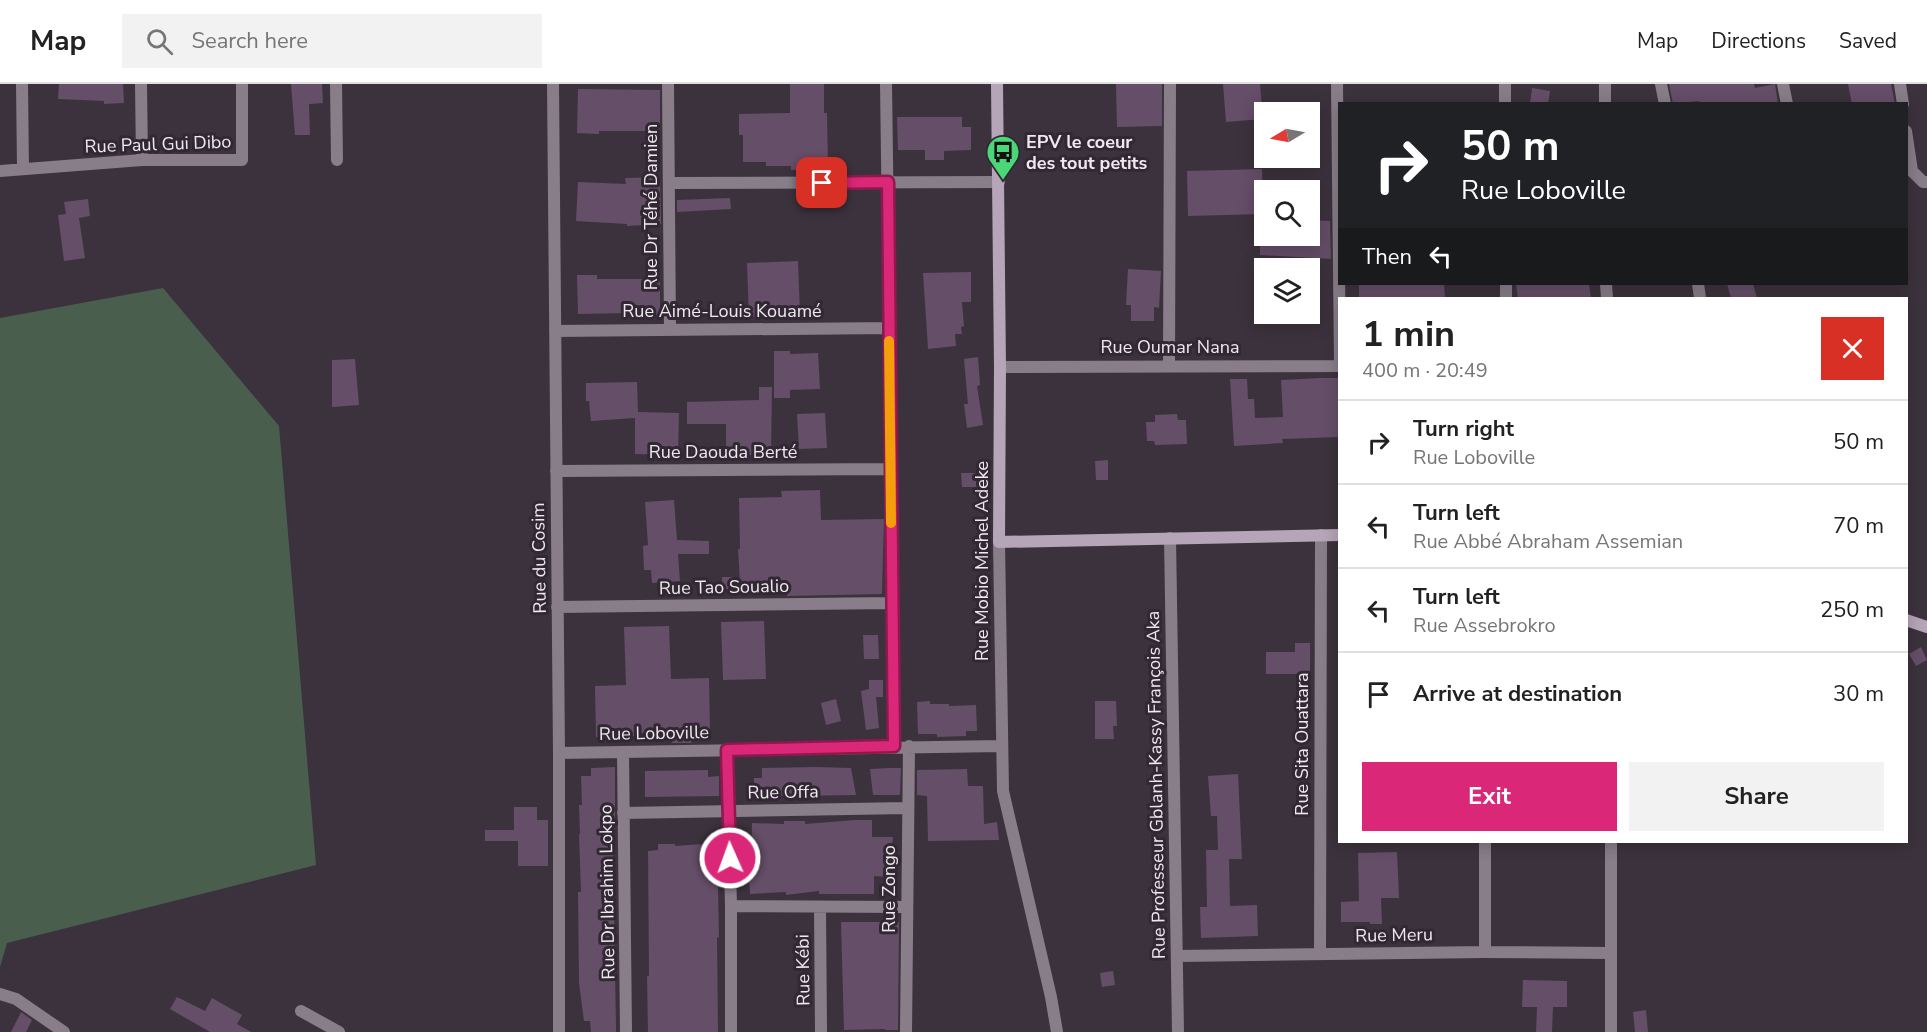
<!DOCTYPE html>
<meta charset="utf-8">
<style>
:root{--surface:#fff;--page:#f2f2f2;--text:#222;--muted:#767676;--line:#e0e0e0;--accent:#db2777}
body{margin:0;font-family:"Nunito Sans",sans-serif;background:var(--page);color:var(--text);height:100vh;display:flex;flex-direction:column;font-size:22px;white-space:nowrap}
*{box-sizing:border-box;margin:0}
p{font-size:20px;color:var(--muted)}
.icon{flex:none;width:33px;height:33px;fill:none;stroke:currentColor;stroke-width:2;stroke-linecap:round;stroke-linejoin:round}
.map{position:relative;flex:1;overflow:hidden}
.details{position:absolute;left:1338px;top:213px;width:570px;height:546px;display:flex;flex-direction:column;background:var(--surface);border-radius:0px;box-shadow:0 3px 15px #0003}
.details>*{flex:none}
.top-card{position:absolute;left:1338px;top:18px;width:570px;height:183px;border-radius:0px;box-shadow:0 3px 15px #0003;background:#202124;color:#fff;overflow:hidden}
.needle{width:39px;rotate:260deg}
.controls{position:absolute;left:1254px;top:18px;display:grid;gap:12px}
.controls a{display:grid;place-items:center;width:66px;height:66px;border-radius:0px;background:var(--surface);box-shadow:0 3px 15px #0003;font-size:30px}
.pin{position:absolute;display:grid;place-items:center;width:51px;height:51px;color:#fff;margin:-26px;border-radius:12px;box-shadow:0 3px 9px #0006}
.me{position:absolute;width:66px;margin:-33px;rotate:358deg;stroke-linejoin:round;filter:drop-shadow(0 0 4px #0008)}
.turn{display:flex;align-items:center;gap:21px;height:126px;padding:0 24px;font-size:27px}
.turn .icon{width:78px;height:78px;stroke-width:2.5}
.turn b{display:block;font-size:42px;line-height:51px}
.then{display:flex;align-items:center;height:57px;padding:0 24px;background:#0003;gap:12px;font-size:22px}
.round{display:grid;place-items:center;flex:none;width:63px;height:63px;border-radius:0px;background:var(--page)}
.head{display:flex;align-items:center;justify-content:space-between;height:102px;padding:0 24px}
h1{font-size:36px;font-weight:700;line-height:45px}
.action{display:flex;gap:12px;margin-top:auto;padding:12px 24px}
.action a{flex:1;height:69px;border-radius:0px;background:var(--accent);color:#fff;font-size:24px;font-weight:700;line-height:69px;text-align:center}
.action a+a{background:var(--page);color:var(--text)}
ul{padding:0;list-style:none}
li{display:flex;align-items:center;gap:18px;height:84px;padding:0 24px;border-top:2px solid var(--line)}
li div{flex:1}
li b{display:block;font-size:22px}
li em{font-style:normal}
header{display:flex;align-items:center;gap:36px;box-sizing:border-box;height:84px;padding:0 30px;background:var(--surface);border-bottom:2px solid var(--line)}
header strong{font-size:28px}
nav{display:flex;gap:33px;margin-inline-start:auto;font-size:21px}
.search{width:420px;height:54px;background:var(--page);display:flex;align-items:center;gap:15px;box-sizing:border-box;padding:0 21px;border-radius:0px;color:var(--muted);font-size:22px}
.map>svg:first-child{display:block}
</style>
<header>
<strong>Map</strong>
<div class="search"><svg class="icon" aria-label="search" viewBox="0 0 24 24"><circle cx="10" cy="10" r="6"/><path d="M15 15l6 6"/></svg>Search here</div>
<nav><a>Map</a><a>Directions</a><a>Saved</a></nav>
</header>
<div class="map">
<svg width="1927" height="948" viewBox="0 0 1927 948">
<rect width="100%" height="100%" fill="#3c323d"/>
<!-- green -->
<path fill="#495e4d" d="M163,204l116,138 37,439 -309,78 -7,24v-649z"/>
<!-- building -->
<path fill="#654e68" d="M59,0h64l1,19 -20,1v-3l-46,-2z
M291,0h31l1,19 -14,1 1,31h-15z
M790,0h34v29h3l1,56 -37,1v-4h-25v-4h-23v-27h-4v-21l51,-1z
M1116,0h46v42l-45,1z
M1223,0h37l3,35 -37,3z
M1669,0h85l1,4 20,-4 3,20h-79v-3l-26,3z
M1848,0h43l4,20h-43z
M1532,4l18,3 -2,13h-18z
M578,5l82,1v41h-61v3l-22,-1z
M897,33h65v10h9v23l-27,1v9h-19v-10h-27z
M1262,85l1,45 -75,2 -1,-45z
M660,93l1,47 -34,2v-2l-51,-3 2,-39 48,2 -1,-6z
M730,114l1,11 -54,3v-12z
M88,115l2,17 -11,2 6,40 -21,3 -6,-46 8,-1 -2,-12z
M1310,136l20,1 1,38 -71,-4v-19h50z
M798,177l2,54 -51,2 -2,-54z
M1128,185l33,2 -2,37 -5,-1v14h-23v-16h-5z
M971,188v30h-9l2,24 -3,1 1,7h-7l1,12 -28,3 -5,-76z
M577,191h20v4h63v36h-31v-2l-51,1z
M1359,200h85l1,14h-86z
M1516,200h73l2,14h-73z
M1727,200h26l4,14h-26z
M774,267h16v3l28,-1 2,36 -30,1v8h-16z
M978,273l2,28 -3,1 6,39 -16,3 -3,-24h4l-4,-45z
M355,275l4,46 -27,2v-47z
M1320,294h20v59l-58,2 1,4 -49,3 -4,-67h17l1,20h6l1,19 28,-1 -2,-37z
M637,298l1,30 41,1 -1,42 -43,-1v-36l-44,3 -2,-20h-3v-18z
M759,303h13l-1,68h-45v-31h-39v-22l72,-2z
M825,329l2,35 -28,1 -2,-35z
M1177,330l1,6h8l1,24 -32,1 -1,-4h-7l-1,-19h9v-7z
M1108,376v20h-12l-1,-19z
M961,389h15l1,14h-15z
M820,406l1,30 63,-1 -2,75 -95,2v-16l-47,3 -2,-34h2l-1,-51 43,-1 -1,-6z
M674,416l3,40 32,1v13h-31l2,27 -28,2 -1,-13h-7l-1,-24 5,-1 -3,-43z
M722,493h12v12h-12z
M764,537l2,58 -43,1 -2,-58z
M669,542l2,53 38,-1 1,54 -19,1v10h-19v-11l-36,1v3h-8l1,3 -21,1v-3h-12l-1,-51 31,-1 -2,-58z
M863,551h15l1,24h-15z
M1295,559h15v31h-44v-22h29z
M1921,563l6,13 -11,6 -7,-12z
M869,596h14v17h-7l3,31 -13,2 -5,-39 8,-2z
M836,615l5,22 -15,4 -5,-22z
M930,617v3h19v2l27,-1 1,26h-11v5l-29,1v-3h-19l-1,-32z
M1095,617h21l1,25h-4l1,13h-19z
M615,683v55l-2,29 3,176v5h-25l-1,-11h-6l-5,-38 -1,-91h3l-2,-58h1l-1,-29h3l-1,-29h10v-8z
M815,683l36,1 5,27 -67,1 -27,-1v-2h-8v-15h8v-10z
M890,684h11l-1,27h-27l-3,-26z
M967,685l1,17h15l1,38 13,-2 2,18 -71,1 -1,-45 -10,-1v-25z
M708,686v7l11,-1v20l-74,1v-26z
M1238,690l4,85h-13l1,47 27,-1 1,31 -57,2 -1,-31h7l-1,-57h12l-1,-34h-6l-3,-40z
M514,723h23v13h11v46h-30v-25h-33v-11h29z
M855,736h17v17h21l-4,40 -15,-1v18h-55v-3l-33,4v-3l-36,2 -2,-34h3l1,-37 32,1v-3h21v3z
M717,759l2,94 -2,1 1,94h-70l-1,-56h2l-1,-125 10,-1v-6h17v2z
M1397,768l2,46h-18l1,26h-12v-2h-29v-20l18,-1 -1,-48z
M841,838h58l-1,108h-13v-1l-41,1z
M1113,887l2,14 -13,2 -2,-14z
M1523,896l44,1v26h-14l-1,25h-16l1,-25h-15z
M177,913l28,14 7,-13 30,17 -5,9 14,8h-41l-40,-23z
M1646,926l2,22h-13l-2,-20z
M21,928l11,8 -6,12h-15z"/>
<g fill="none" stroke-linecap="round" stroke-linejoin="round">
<!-- street -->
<path stroke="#887d89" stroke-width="12" d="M22,0l1,85
M141,0l1,76
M336,0l1,76
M553,0l6,669v279
M668,0l2,246
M886,0l9,662
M1337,0l3,278
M1505,0v20
M1605,0v20
M1661,0l4,20
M1783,0l4,20
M1900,0l3,20
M1906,47l6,40 11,11h4
M0,87l142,-11h100v-76
M669,99l330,-1
M1506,200v14
M1606,200l1,14
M1698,200l2,14
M555,247l334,-3
M1169,281l1,-281
M1000,283l340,-1
M556,387l334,-2
M1170,454l8,494
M999,458l4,249 48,206 6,35
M557,523l334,-4
M727,666l4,156v126
M623,668l3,280
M559,669l442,-7
M623,729l284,-5
M1611,758v190
M731,822l176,1
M820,823l1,125
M1485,868v-110
M1320,869l1,-418
M1177,872l308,-4 126,1
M0,910l16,5 48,33
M301,927l38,21
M906,948l3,-286"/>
<!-- secondary -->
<path stroke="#b6a4b8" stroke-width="12" d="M997,0l3,283 -1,175 341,-7
M1906,536l21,7"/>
</g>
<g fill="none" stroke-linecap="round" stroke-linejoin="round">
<!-- route casing -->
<g stroke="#8e194d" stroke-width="15">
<path id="route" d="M730,774l-3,-108 167,-4 -6,-564 -66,1"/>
</g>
<!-- route -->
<use href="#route" stroke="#db2777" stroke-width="10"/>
<!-- slow -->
<path stroke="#f59e0b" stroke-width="10" d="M889,257l2,182"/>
</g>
<!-- icons -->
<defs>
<g id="bus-pin" transform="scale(1.725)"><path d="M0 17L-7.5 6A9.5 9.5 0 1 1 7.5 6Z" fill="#4bd677" stroke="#312833"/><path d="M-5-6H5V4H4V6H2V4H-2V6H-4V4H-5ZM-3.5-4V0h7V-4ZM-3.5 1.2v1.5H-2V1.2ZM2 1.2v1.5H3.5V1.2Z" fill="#111"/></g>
</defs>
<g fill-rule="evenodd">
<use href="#bus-pin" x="1003" y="68"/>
</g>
<g text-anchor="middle" stroke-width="6" stroke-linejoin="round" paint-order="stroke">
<!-- poi labels -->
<g font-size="18" font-weight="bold" fill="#efe8ef" stroke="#312833" text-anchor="start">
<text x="1026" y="64">EPV le coeur<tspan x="1026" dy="21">des tout petits</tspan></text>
</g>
<!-- street labels -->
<g font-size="18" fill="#efe8ef" stroke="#312833">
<text transform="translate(158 60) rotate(-2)" y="6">Rue Paul Gui Dibo</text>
<text transform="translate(651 123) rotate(-90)" y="6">Rue Dr Téhé Damien</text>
<text x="722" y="233">Rue Aimé-Louis Kouamé</text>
<text x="1170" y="269">Rue Oumar Nana</text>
<text x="723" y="374">Rue Daouda Berté</text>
<text transform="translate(539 474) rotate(-91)" y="6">Rue du Cosim</text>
<text transform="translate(982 477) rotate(-90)" y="6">Rue Mobio Michel Adeke</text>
<text transform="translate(724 503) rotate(-1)" y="6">Rue Tao Soualio</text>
<text transform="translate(654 649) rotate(-1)" y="6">Rue Loboville</text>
<text transform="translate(1302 660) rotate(-90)" y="6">Rue Sita Ouattara</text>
<text transform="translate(1156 701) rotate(-91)" y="6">Rue Professeur Gblanh-Kassy François Aka</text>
<text transform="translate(783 708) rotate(-1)" y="6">Rue Offa</text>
<text transform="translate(889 805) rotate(-90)" y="6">Rue Zongo</text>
<text transform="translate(607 808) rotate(-91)" y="6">Rue Dr Ibrahim Lokpo</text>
<text transform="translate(1394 851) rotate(-1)" y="6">Rue Meru</text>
<text transform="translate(803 886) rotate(-91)" y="6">Rue Kébi</text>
</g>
</g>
</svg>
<div class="controls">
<a><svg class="needle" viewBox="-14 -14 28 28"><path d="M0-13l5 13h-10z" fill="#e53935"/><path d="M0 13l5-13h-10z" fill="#767676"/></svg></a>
<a><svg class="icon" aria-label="search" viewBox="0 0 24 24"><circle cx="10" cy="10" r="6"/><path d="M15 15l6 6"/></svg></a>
<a><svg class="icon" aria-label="layers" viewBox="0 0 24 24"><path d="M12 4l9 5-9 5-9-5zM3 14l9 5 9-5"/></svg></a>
</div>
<div class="pin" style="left:822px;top:99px;background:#d93025"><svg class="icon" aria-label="arrive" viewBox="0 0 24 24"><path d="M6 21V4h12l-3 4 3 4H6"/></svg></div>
<svg class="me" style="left:730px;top:774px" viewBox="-20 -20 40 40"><circle r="17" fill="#db2777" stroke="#fff" stroke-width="3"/><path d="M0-11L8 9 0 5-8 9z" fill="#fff"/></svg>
<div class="top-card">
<div class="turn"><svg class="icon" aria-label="right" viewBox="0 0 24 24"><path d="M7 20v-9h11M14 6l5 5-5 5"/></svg><div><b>50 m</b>Rue Loboville</div></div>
<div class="then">Then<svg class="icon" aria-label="left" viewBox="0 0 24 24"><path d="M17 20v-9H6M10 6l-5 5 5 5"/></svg></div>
</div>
<section class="details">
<div class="head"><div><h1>1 min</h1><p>400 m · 20:49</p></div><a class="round" style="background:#d93025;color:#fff"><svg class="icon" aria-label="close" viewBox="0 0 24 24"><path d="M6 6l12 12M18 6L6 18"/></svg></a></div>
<ul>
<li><svg class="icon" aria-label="right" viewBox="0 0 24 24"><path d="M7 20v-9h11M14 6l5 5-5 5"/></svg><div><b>Turn right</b><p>Rue Loboville</p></div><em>50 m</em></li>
<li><svg class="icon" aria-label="left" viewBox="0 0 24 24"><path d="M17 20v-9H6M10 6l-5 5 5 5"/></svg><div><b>Turn left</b><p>Rue Abbé Abraham Assemian</p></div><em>70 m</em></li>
<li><svg class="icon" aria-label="left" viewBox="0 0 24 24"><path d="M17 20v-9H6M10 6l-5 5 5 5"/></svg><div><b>Turn left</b><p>Rue Assebrokro</p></div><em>250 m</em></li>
<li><svg class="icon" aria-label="arrive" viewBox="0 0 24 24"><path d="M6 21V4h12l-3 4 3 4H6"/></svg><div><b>Arrive at destination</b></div><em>30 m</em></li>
</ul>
<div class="action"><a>Exit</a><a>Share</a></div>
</section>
</div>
